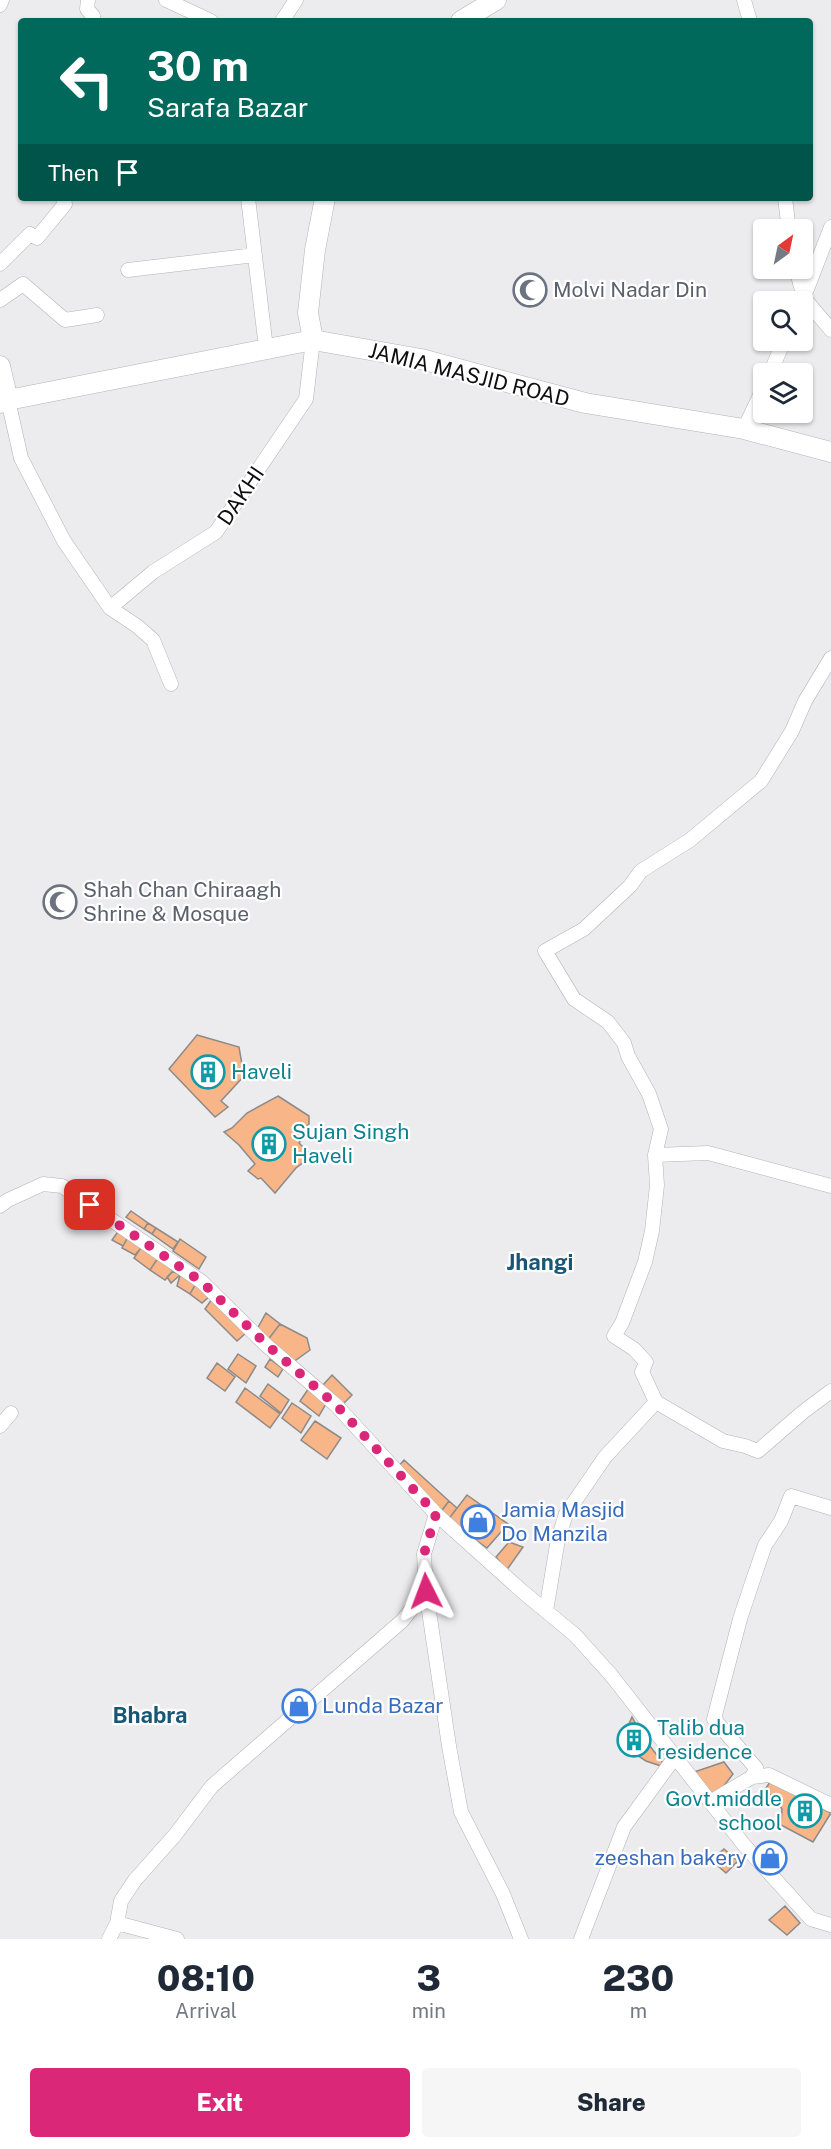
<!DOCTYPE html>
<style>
:root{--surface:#fff;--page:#f6f6f7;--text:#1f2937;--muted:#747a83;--accent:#db2777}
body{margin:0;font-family:"Public Sans",sans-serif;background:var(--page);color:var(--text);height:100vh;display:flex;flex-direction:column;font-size:22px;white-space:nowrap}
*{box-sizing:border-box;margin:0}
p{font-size:20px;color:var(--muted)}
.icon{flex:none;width:33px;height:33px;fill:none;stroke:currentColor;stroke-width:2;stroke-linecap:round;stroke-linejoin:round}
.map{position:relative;height:1939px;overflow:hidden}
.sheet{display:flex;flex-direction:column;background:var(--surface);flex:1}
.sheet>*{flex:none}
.top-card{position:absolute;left:18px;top:18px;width:795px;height:183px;border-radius:6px;box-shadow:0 2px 4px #0004;background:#00695c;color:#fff;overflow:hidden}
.needle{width:39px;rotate:33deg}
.tools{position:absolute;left:753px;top:219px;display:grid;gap:12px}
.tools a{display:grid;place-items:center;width:60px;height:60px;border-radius:6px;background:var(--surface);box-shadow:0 2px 4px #0004;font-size:30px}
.pin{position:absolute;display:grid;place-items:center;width:51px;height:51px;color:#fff;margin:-26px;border-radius:12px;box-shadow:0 3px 9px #0006}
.me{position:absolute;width:66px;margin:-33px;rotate:357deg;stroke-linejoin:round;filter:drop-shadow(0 0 4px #0008)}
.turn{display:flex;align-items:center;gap:21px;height:126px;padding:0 30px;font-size:27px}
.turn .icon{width:78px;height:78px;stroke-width:2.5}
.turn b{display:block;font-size:42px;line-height:51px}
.then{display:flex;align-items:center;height:57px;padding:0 30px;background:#0003;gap:12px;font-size:22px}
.eta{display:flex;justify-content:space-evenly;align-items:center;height:102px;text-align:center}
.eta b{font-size:36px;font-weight:800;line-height:42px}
.action{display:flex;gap:12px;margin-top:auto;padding:12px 30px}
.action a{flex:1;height:69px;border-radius:6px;background:var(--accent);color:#fff;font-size:24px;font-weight:800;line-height:69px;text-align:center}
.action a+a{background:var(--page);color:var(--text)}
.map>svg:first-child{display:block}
</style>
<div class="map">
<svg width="831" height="1939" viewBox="0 0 831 1939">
<rect width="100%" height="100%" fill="#ecebee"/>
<!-- building -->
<path fill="#f8b588" stroke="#8d8a88" stroke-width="1.5" d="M197,1035l42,12 5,29 -23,25 7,6 -13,10 -46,-48z
M278,1096l31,20v8l-9,8 3,5 -4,6 13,13 -16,12 -21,25 -14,-15 -3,1 -10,-8 7,-7 -16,-19 -15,-13 8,-4 15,-15z
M131,1211l17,12 -4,6 -18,-12z
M148,1223l8,5 -4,6 -8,-5z
M156,1228l22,14 -5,7 -21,-15z
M119,1230l9,7 -5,9 -11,-6z
M128,1237l13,11 -6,7 -13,-7z
M180,1239l26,18 -7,12 -26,-18z
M142,1246l16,12 -8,12 -16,-12z
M158,1258l15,13 -8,9 -15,-10z
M173,1271l7,4 -9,8 -4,-6z
M180,1275l15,10 -5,9 -13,-8z
M195,1285l15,11 -8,7 -12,-9z
M212,1299l34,34 -9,8 -32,-32z
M266,1313l14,11 -13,17 -11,-10z
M280,1324l27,14 3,12 -21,15 -22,-24z
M238,1354l18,12 -10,17 -18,-14z
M270,1359l13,10 -5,8 -13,-10z
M217,1363l18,14 -10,14 -18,-13z
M332,1375l20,20 -10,10 -19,-20z
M268,1384l21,16 -8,13 -21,-17z
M245,1388l35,26 -10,14 -34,-26z
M309,1388l17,16 -7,12 -19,-15z
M292,1403l19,13 -10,17 -19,-15z
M315,1421l26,17 -14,21 -26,-19z
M404,1460l45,41 -10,13 -43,-45z
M467,1495l41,29 -21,24 -39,-28z
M449,1501l8,7 -9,12 -9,-6z
M509,1542l14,5 -17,24 -10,-14z
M632,1717l11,20 20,26 -2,3 -15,-5 -26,-17z
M724,1762l9,12 -13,17 -7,5 -22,-23z
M770,1782l61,31 -18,29 -32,-17 1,-16 -8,-12 -10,-6z
M724,1849l14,12 -12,12 -15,-13z
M785,1906l15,17 -13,12 -18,-15z"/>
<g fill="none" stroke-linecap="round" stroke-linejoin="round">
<!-- street casing -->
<g stroke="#b3b2b5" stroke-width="15">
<path id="street" d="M88,0l-1,9 6,7 -1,5
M166,0l45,21
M744,0l6,21
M0,5l2,-5
M282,21l14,-21
M248,198l18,150
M785,198l4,32
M0,264l30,-30 7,4 28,-34 -2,-6
M796,268l8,30 27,32
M128,270l127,-15
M0,300l23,-16 42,36 32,-5
M802,302l29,-75
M770,374l14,-34
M8,400l13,58 43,83 46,67 27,18 16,14 18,44
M744,429l20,-42
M110,608l43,-36 63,-40 90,-133 7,-59
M831,658l-26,43 -13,30 -31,50 -71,59 -49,31 -11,15 -46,43 -39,22 29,48 34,23 16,21 4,13 21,38 12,35 -6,26 2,30 -5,46 -7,31 -23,61 -8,13 20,13 12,13 -4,10 14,30 67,39 22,5 13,5 45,-39 28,-21
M655,1155l53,-2 123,33
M0,1206l8,-6 35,-16 19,2 140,96 63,62 71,61 100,109 87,78 52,43 36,40 133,170 67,74 20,6
M0,1426l11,-13
M436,1514l-12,40 2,37 23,155 12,66 42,82 18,45
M546,1611l12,-72 8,-25 39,-57 51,-55
M752,1777l4,-9 -42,-49 26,-100 15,-45 10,-29 16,-24 10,-25 40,12
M710,1802l42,-25 17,-2 62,30
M117,1923l60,16
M109,1939l8,-16 4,-22 14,-21 40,-45 37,-49 190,-165 24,-30
M581,1939l43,-112 51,-70"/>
</g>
<!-- secondary casing -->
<g stroke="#b3b2b5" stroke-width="21">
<path id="secondary" d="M461,21l35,-21
M313,340l-5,-27 7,-63 10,-52
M0,366l8,34
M0,403l8,-3 305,-60 108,19 164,44 159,26 87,23"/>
</g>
<!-- street -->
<use href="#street" stroke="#fff" stroke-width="14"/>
<!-- secondary -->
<use href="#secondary" stroke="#fff" stroke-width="20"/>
</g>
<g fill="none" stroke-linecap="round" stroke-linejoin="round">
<!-- route -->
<path stroke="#db2777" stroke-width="10" stroke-dasharray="0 18" d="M90,1205l112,77 64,62 70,61 100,109 -12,40 2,37"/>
</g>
<!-- icons -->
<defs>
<g id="mosque-ring" transform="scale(1.725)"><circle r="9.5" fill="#fff" stroke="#6b7280" stroke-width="1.5"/><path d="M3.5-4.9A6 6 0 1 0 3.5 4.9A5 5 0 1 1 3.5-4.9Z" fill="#6b7280"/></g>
<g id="building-ring" transform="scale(1.725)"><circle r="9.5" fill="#fff" stroke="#0f9aa8" stroke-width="1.5"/><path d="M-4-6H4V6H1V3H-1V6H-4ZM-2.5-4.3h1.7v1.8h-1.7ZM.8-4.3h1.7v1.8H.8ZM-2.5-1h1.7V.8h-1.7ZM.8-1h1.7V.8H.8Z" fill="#0f9aa8"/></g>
<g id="shop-ring" transform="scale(1.725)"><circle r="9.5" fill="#fff" stroke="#3f7fe0" stroke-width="1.5"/><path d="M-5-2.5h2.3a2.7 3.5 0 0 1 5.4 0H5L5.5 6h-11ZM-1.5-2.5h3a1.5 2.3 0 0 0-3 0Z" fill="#3f7fe0"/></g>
</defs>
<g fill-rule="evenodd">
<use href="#mosque-ring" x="530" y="290"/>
<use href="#mosque-ring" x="60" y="902"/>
<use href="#building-ring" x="208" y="1072"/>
<use href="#building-ring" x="269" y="1144"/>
<use href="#shop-ring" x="478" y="1522"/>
<use href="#shop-ring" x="299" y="1706"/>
<use href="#building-ring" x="634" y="1740"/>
<use href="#building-ring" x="805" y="1811"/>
<use href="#shop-ring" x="770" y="1858"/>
</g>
<g text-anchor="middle" stroke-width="4.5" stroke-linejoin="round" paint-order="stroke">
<!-- worship labels -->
<g font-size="21" fill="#5b616d" stroke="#fff" text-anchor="start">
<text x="553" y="297">Molvi Nadar Din</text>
<text x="83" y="897">Shah Chan Chiraagh<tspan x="83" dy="24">Shrine &amp; Mosque</tspan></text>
</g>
<!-- street labels -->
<g font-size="21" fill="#0f0e0f" stroke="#fff">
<text transform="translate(469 375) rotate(14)" y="7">JAMIA MASJID ROAD</text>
<text transform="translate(241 496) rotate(-56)" y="7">DAKHI</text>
</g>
<!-- culture labels -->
<g font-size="21" fill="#0d838f" stroke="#fff" text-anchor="start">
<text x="231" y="1079">Haveli</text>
<text x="292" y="1139">Sujan Singh<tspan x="292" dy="24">Haveli</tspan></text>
<text x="657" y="1735">Talib dua<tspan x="657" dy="24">residence</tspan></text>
<text x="782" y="1806" text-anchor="end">Govt.middle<tspan x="782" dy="24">school</tspan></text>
</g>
<!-- shop labels -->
<g font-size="21" fill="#366cbe" stroke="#fff" text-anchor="start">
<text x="501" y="1517">Jamia Masjid<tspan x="501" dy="24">Do Manzila</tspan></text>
<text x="322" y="1713">Lunda Bazar</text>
<text x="747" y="1865" text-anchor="end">zeeshan bakery</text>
</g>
<!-- neighbourhood labels -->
<g font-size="22" font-weight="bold" fill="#185675" stroke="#fff">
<text x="540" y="1270">Jhangi</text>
<text x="150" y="1723">Bhabra</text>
</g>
</g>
</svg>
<div class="tools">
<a><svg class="needle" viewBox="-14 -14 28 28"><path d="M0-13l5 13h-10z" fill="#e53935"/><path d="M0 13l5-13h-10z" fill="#747a83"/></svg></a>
<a><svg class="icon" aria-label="search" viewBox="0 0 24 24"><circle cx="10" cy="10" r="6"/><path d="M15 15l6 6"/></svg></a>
<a><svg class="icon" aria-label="layers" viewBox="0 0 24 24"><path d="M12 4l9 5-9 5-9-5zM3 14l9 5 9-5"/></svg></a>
</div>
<div class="pin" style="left:90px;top:1205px;background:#d93025"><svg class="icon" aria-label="arrive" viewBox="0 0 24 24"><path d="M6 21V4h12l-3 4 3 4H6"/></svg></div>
<svg class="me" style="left:426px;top:1591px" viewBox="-20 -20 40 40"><path d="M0-17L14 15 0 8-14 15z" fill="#db2777" stroke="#fff" stroke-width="4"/></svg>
<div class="top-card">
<div class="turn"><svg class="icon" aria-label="left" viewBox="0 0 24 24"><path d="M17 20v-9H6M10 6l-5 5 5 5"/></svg><div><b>30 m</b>Sarafa Bazar</div></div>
<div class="then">Then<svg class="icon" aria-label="arrive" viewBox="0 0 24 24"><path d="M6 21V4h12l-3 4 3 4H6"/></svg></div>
</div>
</div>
<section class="sheet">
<div class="eta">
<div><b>08:10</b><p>Arrival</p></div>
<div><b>3</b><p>min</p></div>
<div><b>230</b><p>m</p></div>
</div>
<div class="action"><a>Exit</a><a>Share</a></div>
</section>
